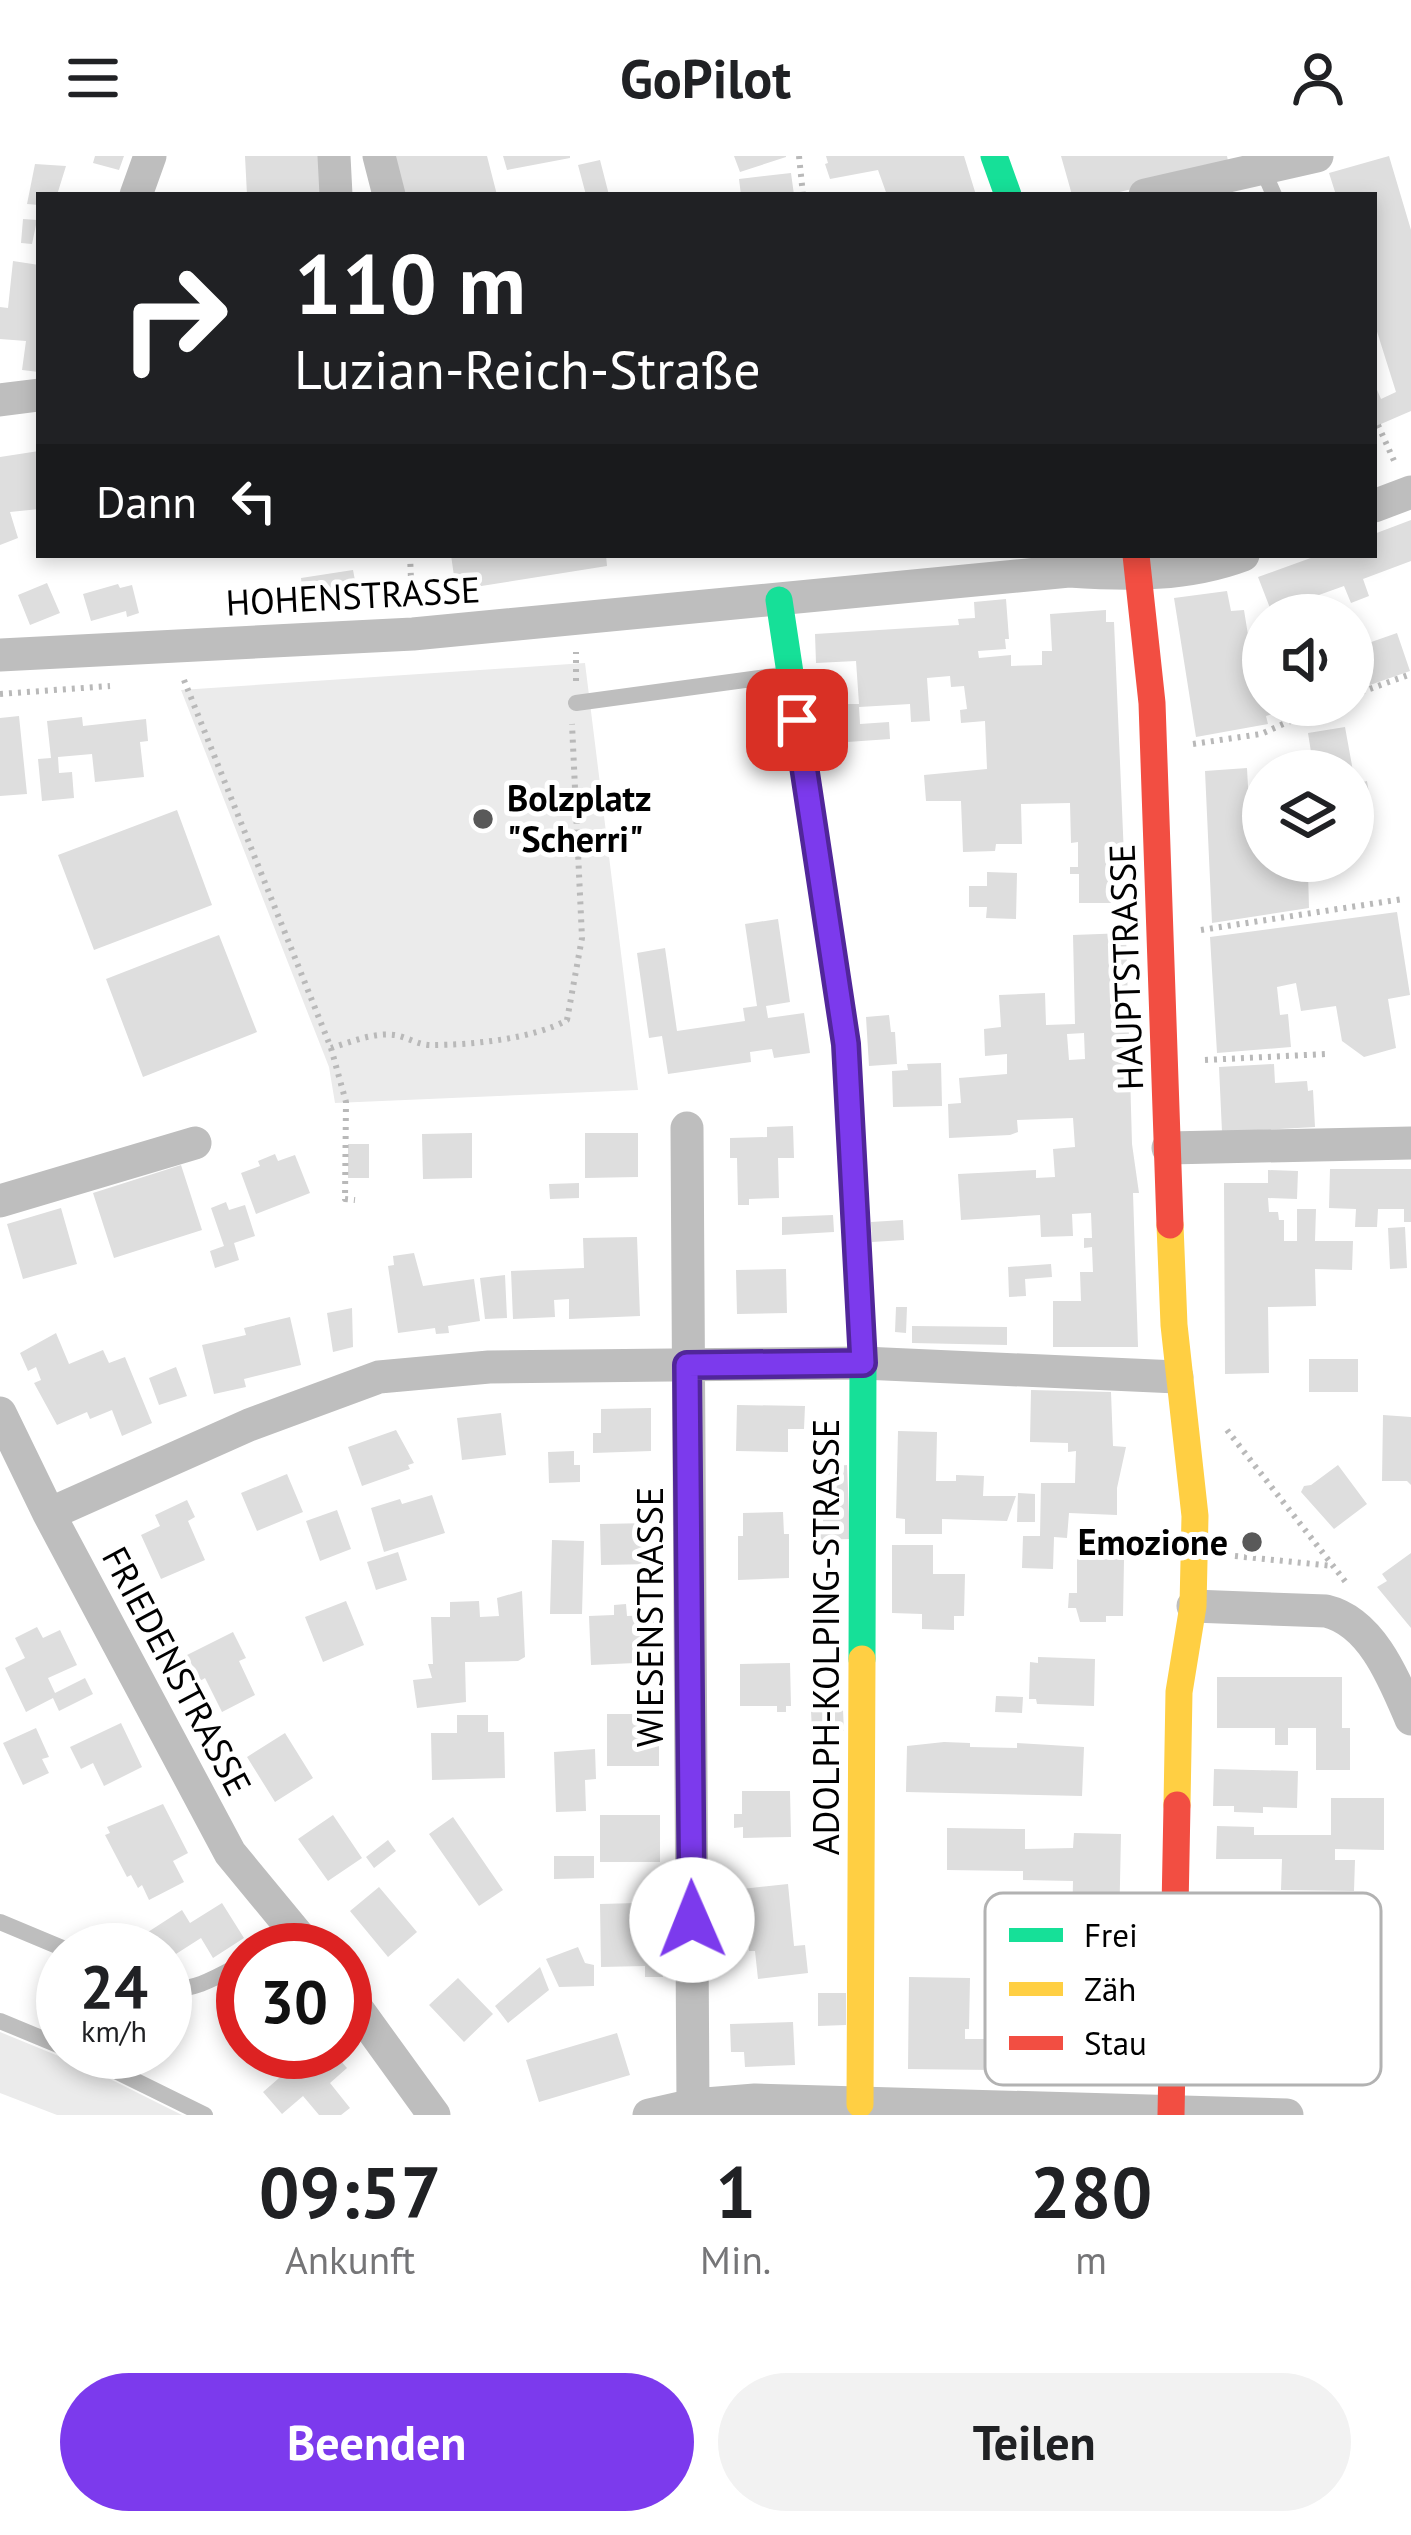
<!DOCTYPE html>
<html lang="de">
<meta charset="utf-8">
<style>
:root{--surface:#fff;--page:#f2f2f2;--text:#202124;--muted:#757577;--accent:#7c3aed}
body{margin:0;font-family:"PT Sans",sans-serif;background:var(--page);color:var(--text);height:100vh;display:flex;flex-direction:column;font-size:45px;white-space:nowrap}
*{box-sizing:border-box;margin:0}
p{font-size:39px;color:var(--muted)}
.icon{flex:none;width:66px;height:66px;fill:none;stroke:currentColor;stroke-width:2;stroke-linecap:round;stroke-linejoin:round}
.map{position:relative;height:1959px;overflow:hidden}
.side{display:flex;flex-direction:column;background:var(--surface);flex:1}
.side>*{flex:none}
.hud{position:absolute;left:36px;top:36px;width:1341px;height:366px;border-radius:0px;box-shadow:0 6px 18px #0003;background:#202124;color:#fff;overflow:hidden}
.tools{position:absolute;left:1242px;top:438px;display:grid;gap:24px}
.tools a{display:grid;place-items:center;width:132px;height:132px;border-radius:50%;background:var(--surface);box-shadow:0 6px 18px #0003;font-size:60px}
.speed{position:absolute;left:36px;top:1767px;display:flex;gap:24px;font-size:60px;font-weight:700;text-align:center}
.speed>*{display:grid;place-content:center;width:156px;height:156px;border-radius:50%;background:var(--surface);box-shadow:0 6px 18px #0003;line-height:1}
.speed small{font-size:30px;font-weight:400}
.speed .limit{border:18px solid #d22;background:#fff;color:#111}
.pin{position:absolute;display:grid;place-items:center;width:102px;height:102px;color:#fff;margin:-51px;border-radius:24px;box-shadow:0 6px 18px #0006}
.me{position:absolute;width:132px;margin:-66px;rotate:359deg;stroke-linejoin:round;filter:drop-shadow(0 0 9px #0008)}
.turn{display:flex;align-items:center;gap:42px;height:252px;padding:0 60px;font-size:54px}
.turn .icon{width:156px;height:156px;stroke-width:2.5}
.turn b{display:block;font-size:84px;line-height:102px}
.then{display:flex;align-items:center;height:114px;padding:0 60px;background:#0003;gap:24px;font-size:45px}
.eta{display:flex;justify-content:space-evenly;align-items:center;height:204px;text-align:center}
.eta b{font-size:72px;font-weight:800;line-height:84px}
.cta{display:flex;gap:24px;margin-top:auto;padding:24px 60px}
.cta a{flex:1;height:138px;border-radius:72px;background:var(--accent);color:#fff;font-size:48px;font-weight:800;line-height:138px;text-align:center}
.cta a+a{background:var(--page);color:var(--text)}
header{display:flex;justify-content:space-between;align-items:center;height:156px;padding:0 60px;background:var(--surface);font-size:54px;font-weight:800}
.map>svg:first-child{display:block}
</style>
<header><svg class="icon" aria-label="menu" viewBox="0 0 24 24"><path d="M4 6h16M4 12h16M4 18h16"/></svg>GoPilot<svg class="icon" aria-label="person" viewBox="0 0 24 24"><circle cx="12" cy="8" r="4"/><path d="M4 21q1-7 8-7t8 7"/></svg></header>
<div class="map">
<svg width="1411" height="1959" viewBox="0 0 1411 1959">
<rect width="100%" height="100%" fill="#fff"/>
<!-- green -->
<path fill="#ebebeb" d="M585,507l53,427 -303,13 -6,-36 -148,-377z
M0,1876l90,37 92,46h-125l-57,-22z"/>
<!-- building -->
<path fill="#dedede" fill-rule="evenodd" d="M95,0h29l-5,14 -26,-7z
M245,0h77l-1,39h-74z
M394,0h93l10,39h-93z
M503,0h67v2l-63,12z
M734,0h52v1l-46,15z
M826,0h138l12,39h-89l-9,-25 -48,9 -5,-15 3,-1z
M1061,0h166l2,10 -122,29h-35z
M1389,0l22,74v181l-37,16v-44l7,16 15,-7 -22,-70v-127h-38l-7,-22z
M600,4l9,35h-23l-8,-30z
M35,8l31,2 -9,29h-18v10l-12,-1z
M791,17l3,22h-53l-2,-16z
M23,63l14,1 -5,24 -11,-1z
M13,105l26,4v107l-17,-2 4,-29 -26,-2v-32l8,1z
M39,295v58l-29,3 8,26 -18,7v-88z
M1411,364v41l-48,18 6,17 -18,7 -7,-17 -53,19 -1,-5 -20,8 -12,-31 61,-22h55v-21z
M451,399h155l1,11 -151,24z
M353,414l4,21 -54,7 -2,-20z
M47,427l13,30 -30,12 -12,-30z
M118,428l2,4 12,-3 7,28 -12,4 -1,-6 -35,10 -8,-27z
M1227,435l4,20 13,-1 9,56 10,-3v42l37,1 -34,10 2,8 -72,13 -22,-139z
M1006,443l3,40h-4l1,10 -28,2 1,7 32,-3v11l31,-1v-14h10l-2,-37 56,-4v12h8l12,281h-47v-29h-9v-7h8v-25l-7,1 -1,-40 -49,1 1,40h-26l-1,7 -32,1 -2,-51h-35l-2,-26 63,-6 -2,-48 -24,2 -1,-13 7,-1 -3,-23 -13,1 -1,-11 -23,2 3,43 -19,1 -1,-18 -51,3 1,17 29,-2 1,17 -71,5 -4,-55 32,-3 1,18h11l-3,-43 -40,2 -1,-29 144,-9 -1,-6 17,-1 -1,-16z
M1397,477l13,38 -40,14 -13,-38z
M19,560l8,78 -27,2v-78z
M82,561l1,9 63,-7 2,22 -8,1 4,35 -49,5 -3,-28 -34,3 1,16 13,-1 2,26 -32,3 -4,-42 13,-1 -4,-37z
M1345,571l8,44h-39l-6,-38z
M1247,612l3,57 13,-1v12l-11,1v5h11v19h25v12l20,-1 1,36 -97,15 -7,-152z
M1367,625l4,24 -18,3v-24z
M177,654l35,95 -118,45 -36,-95z
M987,716l30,1 -1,46 -30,-1 1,-11h-18v-21h18z
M1397,756l13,83 -22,4 8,49 -32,9 -22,-16 -6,-35 -35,5 -5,-28 -19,4 3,28 8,-1 3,33 -74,6 -7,-116z
M778,763l12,83 -24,4 2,12 36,-5 6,40 -36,5 -2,-9 -22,3 1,10 -83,12 -6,-38 -13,2 -12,-85 28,-5 12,83 68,-10 -2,-13 14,-2 -12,-82z
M1126,777l6,211 7,49h-6l5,154h-85v-46h28l-1,-29h13l-1,-25 -8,1v-10h8l-1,-25 -19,1 1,22 -32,1 -1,-22 -79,5 -3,-46 78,-4v8l19,-1 -2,-28 22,-2 -2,-29 -56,2 1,12 -8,3 -61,3 -1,-34 13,-1 -2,-25 48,-4v-20l-22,2 -1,-27 17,-2 -2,-32 46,-2 1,32 29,-1 -2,-89zM1084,877l1,26 -16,1 -2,-26z
M219,779l38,97 -114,45 -37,-98z
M889,859l2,17h4l2,32 -28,2 -3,-49z
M941,907l1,43 -49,1 -1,-36 16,-1 -1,-6z
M1274,908l1,19 32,-2 1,10 5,-1 2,37 -93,5 -3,-65z
M793,970l1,32h-16l1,40 -30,1v6h-11l-1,-47h-7v-20l37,-1v-10z
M472,977v45l-49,1 -1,-45z
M585,977h53v44l-53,1z
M348,988h21v34h-21z
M275,998l3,7 17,-6 15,38 -54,21 -15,-41 19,-7 -2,-5z
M181,1009l21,65 -88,28 -21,-65z
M1330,1013h81v53h-7v-13h-26l-1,18h-22l1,-18 -27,-1z
M1268,1014l30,1 -1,28 -29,-1 1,14h9l1,8h5v21h13v-32h19l-1,32h38l-1,29 -37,-1 1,37 -48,1 1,66 -44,1 -1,-191h44z
M579,1027v15l-29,1 -1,-15z
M226,1046l3,8 16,-5 10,31 -21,7 5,17 -24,8 -5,-17 14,-5 -13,-38z
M61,1052l16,56 -54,15 -16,-55z
M833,1059l1,17 -52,3v-18z
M903,1064l1,20 -32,2 -1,-20z
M1405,1071l2,41 -17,1 -2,-41z
M637,1081l3,79 -71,3v-20l-15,1 1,17 -42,2 -2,-48 73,-3 -1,-30z
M414,1097l9,33 51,-7 6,42 -32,5 1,7 -13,1 -1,-6 -37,5 -10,-67 6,-1 -1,-9z
M1051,1108l1,13 -27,2 1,17 -17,1 -1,-30z
M786,1113l1,44 -50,1 -1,-44z
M505,1119l2,43 -22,1 -5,-41z
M896,1151h11l-1,26 -11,-1z
M352,1152l1,39 -20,5 -6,-39z
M290,1161l11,48 -57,14 2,8 -32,7 -12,-49 44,-10 -2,-7z
M912,1170l95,1v18l-95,-2z
M56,1177l13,31 34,-14 6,13 16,-6 27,66 -30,13 -10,-26 -22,9 -3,-7 -30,13 -23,-42 7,-3 -5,-13 -8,4 -8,-18z
M1309,1203h49v33h-49z
M176,1211l11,29 -28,9 -10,-27z
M1031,1234l80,2 2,54 13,1 -9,41v27l-48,-2 -2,25 -13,-1 -1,32 -31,-1 1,-32h17l1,-53h34l1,-32 -8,1v-9l-38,-1z
M737,1249l68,1 -1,23h-16v23l-52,-1z
M651,1252v43l-58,2v-20h8v-24z
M501,1257l5,42 -44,5 -5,-42z
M1383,1259l28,2v68l-4,-4h-25z
M396,1274l18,33 -6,2 2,4 -48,17 -14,-39z
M898,1275l39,1 -1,49h20v-6l28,1 -1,20h33l-9,25 -65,-2v15h-37v-15l-9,-1z
M574,1295v14h6v17l-31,1 -1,-31z
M847,1309l3,74 -40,1 -1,-13h14v-60z
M1338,1309l29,39 -33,25 -33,-37 3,-6 7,-1z
M287,1318l16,38 -46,19 -16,-38z
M1018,1337l17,1v28h-18z
M432,1339l13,38 -61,19 -13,-44 29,-9 2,5z
M187,1344l8,17 -7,4 17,39 -44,19 -20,-44 19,-9 -5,-11z
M337,1354l14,39 -31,12 -14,-40z
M783,1356l1,22h5v44l-51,2v-44h5v-23z
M651,1367l1,41 -51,1 -1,-41z
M552,1384l32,1 -2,73h-32z
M892,1389h41v29h32l-1,42h-10v14l-32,-1v-15l-30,-1z
M398,1396l9,28 -31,10 -9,-28z
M1411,1397v75l-34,-41 10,-6 -5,-7z
M1077,1403h47l-1,57h-17v6h-26l-4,-14h-8l1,-15h8z
M522,1435l3,66 -7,4 -53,1 1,40 -49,6 -4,-28 19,-2 -4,-14h5l-2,-47h19v-15l29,-1 1,16 19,-1 -2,-18z
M346,1445l18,44 -41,17 -18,-45z
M626,1448l1,12 28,-1 2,47 -66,3 -2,-49 25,-1v-10z
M37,1471l6,11 17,-8 17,35 -29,13 7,15 30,-15 8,16 -34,17 -6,-13 -27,14 -21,-44 20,-10 -10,-20z
M233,1476l13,26 -7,3 16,34 -33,17 -17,-34 -5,3 -13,-26z
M1038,1501l57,2 -1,47 -57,-2 -1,-5h-7l1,-37 8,1z
M790,1507l1,43h-5v6h-9v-6h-37v-42z
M1217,1521h125v51h8v42h-34v-42h-28v17h-13v-17h-58z
M996,1540l27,1 -1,16 -27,-1z
M843,1554l1,21 -32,1 -1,-21z
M607,1558h52v52h-52z
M457,1559h31v17h16l1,46 -73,2 -1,-47h26z
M121,1567l21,44 -38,19 -11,-23 -12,6 -11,-22z
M36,1572l13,29 -7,2 7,14 -26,12 -20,-42z
M285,1577l28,45 -38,24 -28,-45z
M944,1586l26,1v4l47,1v-5l67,4 -2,49 -176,-4 1,-46z
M595,1593l1,30 -11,1 1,31 -30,1 -2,-60z
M1214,1613l84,2 -1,37 -34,-1v6l-29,-1v-6h-21z
M742,1635h48l1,46 -48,1v-11l-9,1v-14h8z
M1331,1642h53v52l-49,-1v11h20l-1,31 -73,-1 1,-31h-66l1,-33 37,1v8h77z
M163,1648l25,49 -15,8 11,21 -35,18 -7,-15 -4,3 -7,-13 -4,2 -22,-42 5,-2 -3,-6z
M333,1659l29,43 -34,23 -30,-42z
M600,1659h60v47h-60z
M453,1661l50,73 -24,16 -50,-72z
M947,1672l78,1v20l48,-1 1,-15 47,1 -2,96 -47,-1 1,-48 -50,-1v-9l-76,-1z
M388,1684l8,11 -22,17 -8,-11z
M554,1700h40v22l-40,1z
M788,1728l6,62 11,-1 3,28 -50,6 -3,-28h-6l-7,-62z
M379,1731l38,45 -29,25 -38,-46z
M222,1747l22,35 -31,20 -12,-20 -36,23v-11h-6l-11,-18 34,-22 8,13z
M637,1747v14h18l1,43h6l1,17h-18v-11l-44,1 -1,-63z
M578,1791l7,16 9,2v21l-35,1 -13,-28z
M540,1811l9,23 -41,33 -13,-17z
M909,1821l61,1 -1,51h-4v10h29l-1,31 -85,-1z
M458,1822l35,36 -29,28 -35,-37z
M818,1837h28v32l-28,1z
M793,1866l2,43 -50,2 -1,-15h-13l-1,-28z
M617,1877l13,42 -91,27 -13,-42z
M269,1896h64l14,16 -17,15 20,25 -9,7h-22l-16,-19 -21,18 -19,-22 23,-20z"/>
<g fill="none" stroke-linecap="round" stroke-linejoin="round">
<!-- path -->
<path stroke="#b9b9b9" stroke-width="6" stroke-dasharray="3 6" stroke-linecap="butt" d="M799,0l4,39
M1378,269l17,38
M410,399l2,50
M184,524l147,368c20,-6 43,-16 64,-13 12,2 23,10 36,10 39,0 103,-6 136,-25l15,-82 -10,-214
M576,525v-29
M0,538l110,-8
M1353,539l58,-21
M1193,588l68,-10 65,-29
M1201,774l202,-31
M331,892l15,54 -1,97 10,1
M1205,904l121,-6
M1227,1274l121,155
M1235,1400l98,10
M1213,1859l81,1"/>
<!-- lane -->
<path stroke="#bebebe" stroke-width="16" d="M1263,14l11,25
M576,547l213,-29
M0,1766l67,28
M268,1794l29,-16
M165,1832c27,5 54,-12 78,-25
M0,1865l63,26
M77,1896l128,63"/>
<!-- street -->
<path stroke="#bebebe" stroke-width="33" d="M334,0l2,39
M379,0l10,39
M136,39l14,-39
M1145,39l172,-39
M0,244l39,-5
M1374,350l37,-14
M0,499l413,-21 656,-63c60,4 118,5 174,-16
M687,972l6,977
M1168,992l243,-5
M0,1045l195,-58
M0,1257l49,101 181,339 80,97
M49,1358l200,-89 130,-48 110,-10 374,-4 314,14
M1193,1450l133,5c46,11 68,68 85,108
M345,1836l89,123
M649,1959l44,-10 62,-5 532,15"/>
<!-- fast -->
<path stroke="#16e098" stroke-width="27" d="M994,0l14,39
M779,444l67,444 17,319 -1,296"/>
<!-- slow -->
<path stroke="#ffcf43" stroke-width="27" d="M1170,1069l4,100 21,191 -2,90 -14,86 -2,113
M860,1948l2,-445"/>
<!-- jam -->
<path stroke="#f24e42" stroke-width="27" d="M1136,399l16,148 18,522
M1171,1959l6,-310"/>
</g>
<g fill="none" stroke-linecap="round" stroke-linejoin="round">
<!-- route casing -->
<g stroke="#51269a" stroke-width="30">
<path id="route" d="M692,1764l-5,-555 176,-2 -17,-319 -49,-324"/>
</g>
<!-- route -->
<use href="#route" stroke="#7c3aed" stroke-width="21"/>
</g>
<!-- markers -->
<g fill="#595959" stroke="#fff" stroke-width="4.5">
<circle cx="483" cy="663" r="12"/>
<circle cx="1252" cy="1386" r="12"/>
</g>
<g text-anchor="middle" stroke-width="10" stroke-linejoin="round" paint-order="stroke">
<!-- street labels -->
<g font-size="36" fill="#000" stroke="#fff">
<text transform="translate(353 440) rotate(-3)" y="13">HOHENSTRASSE</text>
<text transform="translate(1126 811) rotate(-92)" y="13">HAUPTSTRASSE</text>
<text transform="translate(650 1461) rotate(-90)" y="13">WIESENSTRASSE</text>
<text transform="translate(826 1481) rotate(-90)" y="13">ADOLPH-KOLPING-STRASSE</text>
<text transform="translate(177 1515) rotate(62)" y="13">FRIEDENSTRASSE</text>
</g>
<!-- poi labels -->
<g font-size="36" font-weight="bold" fill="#000" stroke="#fff" text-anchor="start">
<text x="507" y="655">Bolzplatz<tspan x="507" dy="41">"Scherri"</tspan></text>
<text x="1228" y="1399" text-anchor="end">Emozione</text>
</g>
</g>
<!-- legend -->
<rect x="985" y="1737" width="396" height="192" rx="18" fill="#fff" stroke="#b2b2b2" stroke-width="3"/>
<rect x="1009" y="1772" width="54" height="14" fill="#16e098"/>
<rect x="1009" y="1826" width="54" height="14" fill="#ffcf43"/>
<rect x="1009" y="1880" width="54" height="14" fill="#f24e42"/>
<g font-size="33" fill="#000">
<text x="1084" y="1791">Frei</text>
<text x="1084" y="1845">Zäh</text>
<text x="1084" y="1899">Stau</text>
</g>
</svg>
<div class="tools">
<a><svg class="icon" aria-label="sound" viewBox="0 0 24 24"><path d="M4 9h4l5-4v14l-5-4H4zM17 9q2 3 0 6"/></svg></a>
<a><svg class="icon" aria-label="layers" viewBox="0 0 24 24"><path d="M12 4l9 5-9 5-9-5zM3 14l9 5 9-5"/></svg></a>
</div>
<div class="speed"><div>24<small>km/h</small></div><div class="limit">30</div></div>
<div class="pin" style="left:797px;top:564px;background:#d93025"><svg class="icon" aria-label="arrive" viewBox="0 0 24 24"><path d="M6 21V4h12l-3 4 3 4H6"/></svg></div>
<svg class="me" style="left:692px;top:1764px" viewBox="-20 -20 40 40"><circle r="19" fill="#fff"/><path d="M0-13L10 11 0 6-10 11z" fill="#7c3aed"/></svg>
<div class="hud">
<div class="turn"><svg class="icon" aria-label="right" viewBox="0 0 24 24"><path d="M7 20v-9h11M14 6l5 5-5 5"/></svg><div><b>110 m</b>Luzian-Reich-Straße</div></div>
<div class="then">Dann<svg class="icon" aria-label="left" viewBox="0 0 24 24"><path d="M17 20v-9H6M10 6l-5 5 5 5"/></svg></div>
</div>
</div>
<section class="side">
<div class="eta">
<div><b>09:57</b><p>Ankunft</p></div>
<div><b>1</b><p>Min.</p></div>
<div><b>280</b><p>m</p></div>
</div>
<div class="cta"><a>Beenden</a><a>Teilen</a></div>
</section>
